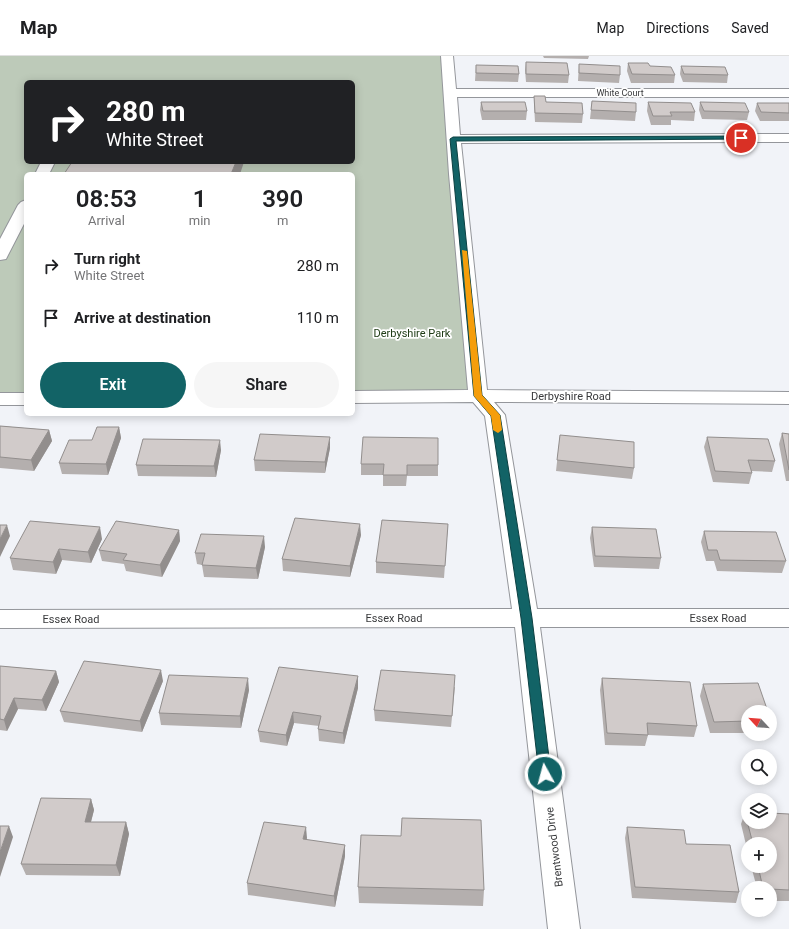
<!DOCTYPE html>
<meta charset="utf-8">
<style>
:root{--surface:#fff;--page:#f6f6f6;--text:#202124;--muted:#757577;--line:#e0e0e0;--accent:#126366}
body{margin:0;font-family:Roboto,sans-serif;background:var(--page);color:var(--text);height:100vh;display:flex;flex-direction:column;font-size:15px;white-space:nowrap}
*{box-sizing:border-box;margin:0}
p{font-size:13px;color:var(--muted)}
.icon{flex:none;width:22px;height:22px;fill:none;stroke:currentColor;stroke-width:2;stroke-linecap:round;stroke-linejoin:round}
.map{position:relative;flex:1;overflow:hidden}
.drawer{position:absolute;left:24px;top:116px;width:331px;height:244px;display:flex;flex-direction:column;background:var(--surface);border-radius:6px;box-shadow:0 2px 10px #0003}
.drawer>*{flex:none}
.top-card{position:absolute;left:24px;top:24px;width:331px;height:84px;border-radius:6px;box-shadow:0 2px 10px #0003;background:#202124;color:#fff;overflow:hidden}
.needle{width:26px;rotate:296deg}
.buttons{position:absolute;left:741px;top:649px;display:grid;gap:8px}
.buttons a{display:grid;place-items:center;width:36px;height:36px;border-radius:50%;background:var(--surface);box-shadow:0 2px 10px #0003;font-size:20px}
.pin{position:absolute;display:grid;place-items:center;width:34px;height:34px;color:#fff;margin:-17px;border:2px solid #fff;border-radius:50%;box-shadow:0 1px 4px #0007}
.me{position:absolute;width:44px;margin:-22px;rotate:353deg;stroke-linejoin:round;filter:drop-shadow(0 0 3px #0008)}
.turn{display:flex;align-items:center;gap:14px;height:84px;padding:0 16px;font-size:18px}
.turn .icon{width:52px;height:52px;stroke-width:2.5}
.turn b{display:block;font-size:28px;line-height:34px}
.eta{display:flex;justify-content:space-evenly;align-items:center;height:68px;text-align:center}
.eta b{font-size:24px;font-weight:600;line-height:28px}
.action{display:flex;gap:8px;margin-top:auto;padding:8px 16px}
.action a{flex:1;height:46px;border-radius:24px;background:var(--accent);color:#fff;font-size:16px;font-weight:600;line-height:46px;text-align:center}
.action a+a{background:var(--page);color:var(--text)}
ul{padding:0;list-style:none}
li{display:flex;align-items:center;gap:12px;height:52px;padding:0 16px}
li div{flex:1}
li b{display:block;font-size:15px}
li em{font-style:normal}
header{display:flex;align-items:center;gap:24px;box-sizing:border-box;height:56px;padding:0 20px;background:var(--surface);border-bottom:1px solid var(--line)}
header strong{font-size:19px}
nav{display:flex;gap:22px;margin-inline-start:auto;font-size:14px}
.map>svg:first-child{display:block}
</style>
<header>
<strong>Map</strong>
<nav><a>Map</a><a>Directions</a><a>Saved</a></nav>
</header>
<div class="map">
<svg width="789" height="873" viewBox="0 0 789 873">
<rect width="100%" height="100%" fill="#f1f3f8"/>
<!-- green -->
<path fill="#bdcab9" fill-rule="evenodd" d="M0,0h447l31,340 -125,1v-223h-327v225h-26zM26,26h327v80h-327z"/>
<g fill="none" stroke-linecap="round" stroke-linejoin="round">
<!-- minor casing -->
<g stroke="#94969b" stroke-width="2">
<path id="minor" d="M441,0h12l3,33h333v8h-332l3,38 329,-1v8l-328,1 26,247 302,2v12l-295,-2 11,13 32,194h252v18h-249l40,302h-32l-33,-302 -515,1v-18l512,-1 -27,-193 -12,-14 -120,1v-12l115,-1 -19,-216z
M41,106h14l-6,12h-14z
M26,144v20l-18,35 -2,4 -6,1v-21l18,-34 3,-3z
M0,337h26v12h-26z"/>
</g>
<!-- minor -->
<use href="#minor" fill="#fff" fill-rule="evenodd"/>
</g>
<!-- wall -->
<path fill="#b4afae" d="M543,0h46l-1,3 -44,-1z
M526,6l43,13 -1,8 -42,-1 -1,-12z
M628,7l22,3 25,9 -1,8h-43l-4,-12z
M579,8l41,11 -1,8 -41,-2z
M476,9l43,9 -1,8 -43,-1z
M681,10l47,9 -1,8 -44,-1 -3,-8z
M534,40l12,6 37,12 -1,9 -47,-1 -1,-18z
M592,45l44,11 -1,9 -45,-2z
M481,46l46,9 -1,9h-44l-2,-10z
M648,46l47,10 -1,9 -23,-1v5h-20l-4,-14z
M700,46l49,10 -2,8 -45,-1 -3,-9z
M757,47h32v18h-29l-5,-10z
M0,370l49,4 3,11 -18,30 -34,-3z
M119,371l2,11 -13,37 -46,-1 -3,-11 33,-23z
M782,377l7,1v47h-3l-7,-37z
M560,379l74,33 -2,11 -76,-8z
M707,381l68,24 -3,11 -21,-1 1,2 -3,11 -36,-2 -9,-35z
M438,382v38h-31l-1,10h-23v-11h-22v-11z
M330,392l-5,25 -70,-2 -1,-11z
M221,394l-5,27 -78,-1 -2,-11z
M448,468l-4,54 -68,-5v-11z
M592,471l69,31 -2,11 -65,-2 -4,-29z
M179,474l1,11 -18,36 -36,-6 -2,-7 -22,-3 -3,-11z
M704,475l82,30 -4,12 -65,-2 -3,-10h-8l-5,-19z
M361,479l-11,42 -67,-6 -1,-12z
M102,483l-11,24 -29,-3 -6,14 -43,-4 -3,-12z
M265,491l-7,32 -54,-2 -2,-12 -5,-1 -2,-11z
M0,610l56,5 3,11 -13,29 -28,-2 -11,22 -7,-1z
M358,620v12l-14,56 -25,-3 -1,-12 1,-3 -25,-3 -7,23 -27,-4 -2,-11z
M602,622l95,48 -3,11 -46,-2 -3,11 -40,-1 -5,-55z
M163,625l-21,51 -78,-10 -4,-11z
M703,628l45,28v21h-38l-10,-37z
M455,631l-4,40 -76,-6 -1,-11z
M249,634l-8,38 -80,-3 -2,-12z
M91,743l3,11 -3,12h35l3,12 -9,42 -94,-1 -5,-11z
M745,757l44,1v87h-19v-13h-13l-6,-22h19v-22h-22v9l-7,-29z
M627,771l59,17 53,48 -3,11 -104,-5 -7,-60z
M307,782l-1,2 39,5v11l-10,51 -87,-12 -1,-12z
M358,831l126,3 -1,16 -124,-3z"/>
<!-- shaded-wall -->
<path fill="#928e8d" d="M236,106h8l-4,12h-9z
M119,371l2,11 -13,37 -2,-11z
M49,374l3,11 -18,30 -3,-11z
M330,381v11l-5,25v-11z
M220,384l1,10 -5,27 -2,-11z
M360,468l1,11 -11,42v-11z
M7,469l3,11 -10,21v-18z
M100,471l2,12 -11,24 -3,-11z
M179,474l1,11 -18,36 -2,-12z
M264,480l1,11 -7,32 -2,-11z
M59,493l3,11 -6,14 -3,-12z
M161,614l2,11 -21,51 -2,-11z
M56,615l3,11 -13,29 -4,-11z
M358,620v12l-14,56 -1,-11z
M248,622l1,12 -8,38 -1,-12z
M14,642l4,11 -11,22 -3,-11z
M293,656l1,11 -7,23 -1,-11z
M91,743l3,11 -6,23 -3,-11z
M126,766l3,12 -9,42 -4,-11z
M9,770l4,11 -13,40v-25z
M306,771l1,11 -3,12 -1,-11z
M345,789v11l-10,51 -1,-11z"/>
<!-- building -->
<path fill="#d1cbca" stroke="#928e8d" d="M526,6l41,1 2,12 -43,-1z
M628,7h20l2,3 21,1 4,8 -43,-1z
M579,8l41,2v9l-41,-2z
M476,9l42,1 1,8 -43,-1z
M681,10l44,1 3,8 -44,-1z
M534,40h11l1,6 36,1 1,11 -48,-1z
M592,45l44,2v9l-45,-2z
M481,46h44l2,9h-44z
M648,46l43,1 4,9h-25l2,4h-19z
M700,46l45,1 4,9 -45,-1z
M757,47h32v10l-28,-1z
M72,106h164l-5,12h-167z
M0,370l49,4 -18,30 -31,-3z
M97,371h22l-13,37 -47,-1 10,-23h23z
M782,377l7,1v36z
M260,378l70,3 -5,25 -71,-2z
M560,379l74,7v26l-77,-8z
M363,381l75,1v27h-31v10h-24l1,-11h-23z
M707,381l61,2 7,22 -27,-1 4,13 -37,-2z
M143,383l77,1 -6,26 -78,-1z
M295,462l65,6 -10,42 -68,-7z
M382,464l66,4 -3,42 -69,-4z
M30,465l70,6 -12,25 -29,-3 -6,13 -43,-4z
M116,465l63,9 -19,35 -37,-5 4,-6 -28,-4z
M0,469h7l-7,14z
M592,471l64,2 5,29 -66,-2z
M704,475l72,1 10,29 -66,-1 -3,-10h-9z
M201,478l63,2 -8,32 -54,-3 3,-12h-10z
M84,605l77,9 -21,51 -80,-10z
M0,610l56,5 -14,29 -28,-2 -10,22 -4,-1z
M279,611l79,9 -15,57 -25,-4 3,-13 -28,-4 -7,23 -28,-4z
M381,614l74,5 -3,41 -78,-6z
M169,619l79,3 -8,38 -81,-3z
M602,622l88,4 7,44 -50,-3 1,12 -41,-2z
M758,627l10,29h-20v9l-34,1 -11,-38z
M41,742l50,1 -6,23h41l-10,43 -95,-1z
M745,757h3v9h22v-9l19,1v76l-19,-1v-1h-7l-5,-22h12v-22h-17z
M402,762l79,2 3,70 -126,-3 3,-52 40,1z
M264,766l42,5 -3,12 42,6 -11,51 -87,-13z
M0,770h9l-9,26z
M627,771l57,3 2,14 44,1 9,47 -104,-5z"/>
<!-- route -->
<path fill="#126366" stroke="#0c4042" d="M741,80l3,2 -1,1 -287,2 26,254 18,20 32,203 19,156 -2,3 -4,1 -4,-1 -2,-3 -18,-156 -30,-202 -17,-20 -24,-257 3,-2z"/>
<!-- slow -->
<path fill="#f59e0b" d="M462,194l5,1 15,144 18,20 2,15 -4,3 -5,-3 -2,-14 -17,-20z"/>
<g text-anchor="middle" stroke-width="3.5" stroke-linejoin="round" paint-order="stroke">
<!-- far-street labels -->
<g font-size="9" fill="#38393b" stroke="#fff">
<text x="620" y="40">White Court</text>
</g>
<!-- park labels -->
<g font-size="11" fill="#203d17" stroke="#fff">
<text x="412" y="281">Derbyshire Park</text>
</g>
<!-- street labels -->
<g font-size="11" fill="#38393b" stroke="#fff">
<text x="571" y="344">Derbyshire Road</text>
<text x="394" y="566">Essex Road</text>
<text x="718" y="566">Essex Road</text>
<text x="71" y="567">Essex Road</text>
<text transform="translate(554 791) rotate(-97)" y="4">Brentwood Drive</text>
</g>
</g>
</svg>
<div class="buttons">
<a><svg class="needle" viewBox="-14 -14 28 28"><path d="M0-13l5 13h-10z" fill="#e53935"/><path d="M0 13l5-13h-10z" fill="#757577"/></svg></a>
<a><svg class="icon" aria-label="search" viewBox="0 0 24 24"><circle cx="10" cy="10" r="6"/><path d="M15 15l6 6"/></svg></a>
<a><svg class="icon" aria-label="layers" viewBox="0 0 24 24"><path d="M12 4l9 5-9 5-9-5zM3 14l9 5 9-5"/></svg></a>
<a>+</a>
<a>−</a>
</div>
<div class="pin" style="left:741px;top:82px;background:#d93025"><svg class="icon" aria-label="arrive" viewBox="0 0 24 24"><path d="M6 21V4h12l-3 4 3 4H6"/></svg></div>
<svg class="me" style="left:545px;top:718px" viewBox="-20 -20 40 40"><circle r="17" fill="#126366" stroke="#fff" stroke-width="3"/><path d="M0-11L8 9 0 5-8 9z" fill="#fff"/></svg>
<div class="top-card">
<div class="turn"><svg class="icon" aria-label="right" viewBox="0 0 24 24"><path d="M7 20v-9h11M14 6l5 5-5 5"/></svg><div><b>280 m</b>White Street</div></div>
</div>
<section class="drawer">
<div class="eta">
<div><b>08:53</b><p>Arrival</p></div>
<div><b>1</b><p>min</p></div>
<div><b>390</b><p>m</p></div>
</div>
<ul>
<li><svg class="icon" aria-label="right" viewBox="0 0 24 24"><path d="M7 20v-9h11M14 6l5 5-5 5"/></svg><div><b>Turn right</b><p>White Street</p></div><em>280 m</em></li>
<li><svg class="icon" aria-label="arrive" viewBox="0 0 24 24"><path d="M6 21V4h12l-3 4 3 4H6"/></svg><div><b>Arrive at destination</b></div><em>110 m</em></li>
</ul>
<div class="action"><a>Exit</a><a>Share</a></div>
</section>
</div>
